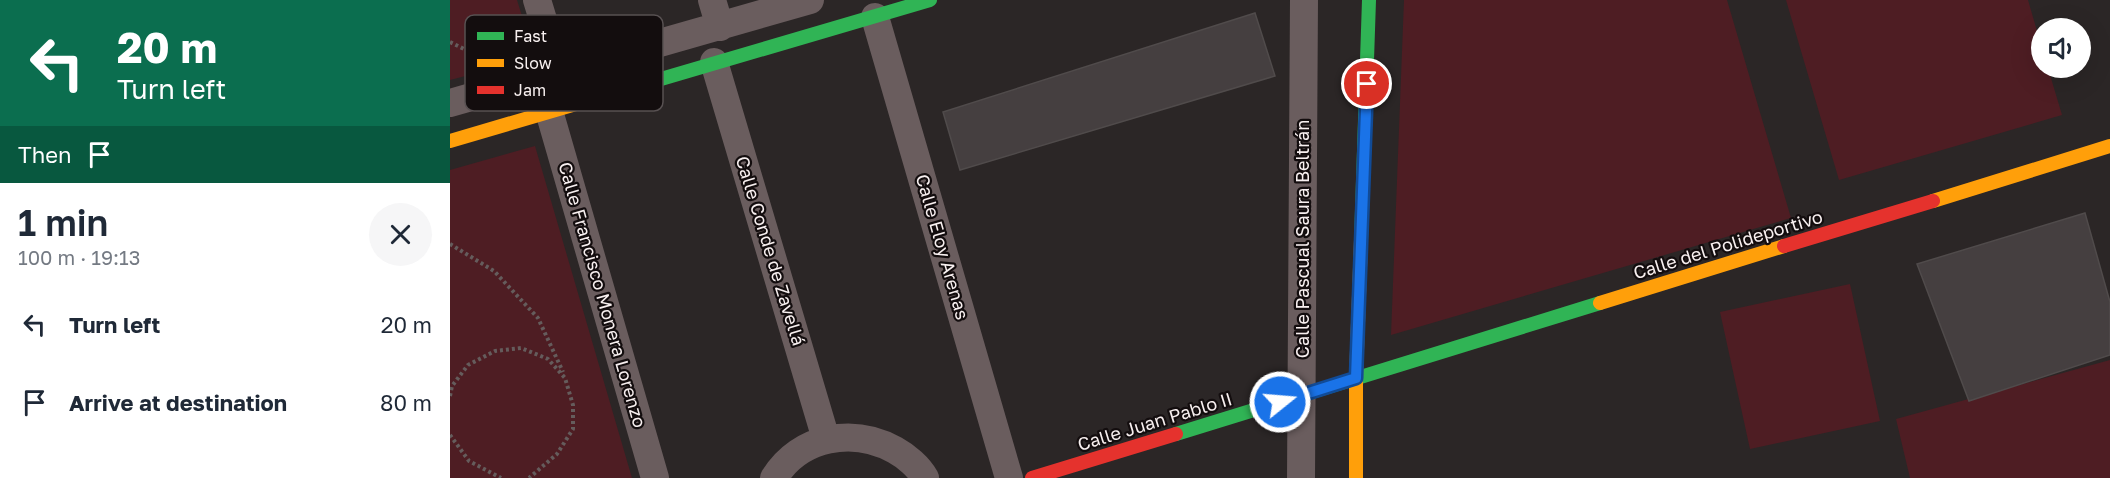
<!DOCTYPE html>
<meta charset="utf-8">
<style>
:root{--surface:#fff;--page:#f6f6f7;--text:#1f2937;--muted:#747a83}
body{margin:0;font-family:"Golos Text",sans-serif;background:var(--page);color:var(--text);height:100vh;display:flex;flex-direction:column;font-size:22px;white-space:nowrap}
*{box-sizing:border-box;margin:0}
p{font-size:20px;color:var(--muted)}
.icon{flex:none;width:33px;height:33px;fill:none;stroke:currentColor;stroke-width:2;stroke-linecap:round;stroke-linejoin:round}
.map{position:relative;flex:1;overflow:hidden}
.side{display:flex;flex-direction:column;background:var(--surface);width:450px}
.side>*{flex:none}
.guide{background:#0b6e4f;color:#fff;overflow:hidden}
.tools{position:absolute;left:1581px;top:18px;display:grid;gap:12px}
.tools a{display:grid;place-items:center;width:60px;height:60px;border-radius:50%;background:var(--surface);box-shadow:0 6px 24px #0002;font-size:30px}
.pin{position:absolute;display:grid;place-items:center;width:51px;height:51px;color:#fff;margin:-26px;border:3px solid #fff;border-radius:50%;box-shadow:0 2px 6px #0007}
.me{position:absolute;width:66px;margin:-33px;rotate:73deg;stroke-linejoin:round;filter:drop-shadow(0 0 4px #0008)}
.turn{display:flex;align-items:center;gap:21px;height:126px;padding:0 18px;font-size:27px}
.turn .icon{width:78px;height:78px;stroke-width:2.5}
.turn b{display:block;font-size:42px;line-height:51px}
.then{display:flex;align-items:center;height:57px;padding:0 18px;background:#0003;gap:12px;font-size:22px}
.round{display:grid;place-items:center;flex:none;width:63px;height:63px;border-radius:32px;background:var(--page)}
.head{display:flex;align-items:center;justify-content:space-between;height:102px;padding:0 18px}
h1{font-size:36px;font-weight:600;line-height:45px}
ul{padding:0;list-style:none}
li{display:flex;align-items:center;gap:18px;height:78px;padding:0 18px}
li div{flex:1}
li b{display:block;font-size:22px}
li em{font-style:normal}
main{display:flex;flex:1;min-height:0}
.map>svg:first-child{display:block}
</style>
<main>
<section class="side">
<div class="guide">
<div class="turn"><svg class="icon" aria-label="left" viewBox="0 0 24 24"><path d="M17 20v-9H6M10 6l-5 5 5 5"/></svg><div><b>20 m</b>Turn left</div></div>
<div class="then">Then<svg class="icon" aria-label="arrive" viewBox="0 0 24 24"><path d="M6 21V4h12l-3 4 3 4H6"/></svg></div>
</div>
<div class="head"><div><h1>1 min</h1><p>100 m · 19:13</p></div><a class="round"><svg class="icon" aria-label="close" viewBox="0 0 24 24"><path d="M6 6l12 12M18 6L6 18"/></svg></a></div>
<ul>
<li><svg class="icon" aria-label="left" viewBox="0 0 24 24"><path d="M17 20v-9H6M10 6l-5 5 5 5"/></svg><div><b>Turn left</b></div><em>20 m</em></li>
<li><svg class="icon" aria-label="arrive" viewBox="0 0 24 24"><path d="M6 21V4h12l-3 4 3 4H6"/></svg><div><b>Arrive at destination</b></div><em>80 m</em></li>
</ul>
</section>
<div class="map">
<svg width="1660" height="478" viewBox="0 0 1660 478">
<rect width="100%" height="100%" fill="#2b2626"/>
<!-- green -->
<path fill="#4e1d23" d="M0,0h67l18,58 -85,22z
M954,0h323l64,218 -400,117z
M1336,0h242l13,45 1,23h6l14,47 -223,65z
M85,146l97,332h-182v-308z
M1400,284l30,137 -130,28 -30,-137z
M1660,360v118h-200l-14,-59z"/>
<!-- building -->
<path fill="#453f40" stroke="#504b4b" stroke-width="1.5" d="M805,13l20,63 -315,94 -17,-58z
M1635,213l25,89v53l-141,46 -52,-137z"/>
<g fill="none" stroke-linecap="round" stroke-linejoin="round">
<!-- path -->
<path stroke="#655c5c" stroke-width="4" stroke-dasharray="3 3" stroke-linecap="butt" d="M0,42l44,22
M0,244l44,27 44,47 25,54
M0,396l2,-10 16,-21 27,-14 26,-3 27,11 17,19 8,27v24l-16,25 -28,24
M0,435l19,26 32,17"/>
<!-- street -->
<path stroke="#6a5d5e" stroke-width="28" d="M87,0l22,72
M262,0l8,27
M425,17l134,461
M264,62l112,377
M0,103l360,-103
M99,111l106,367
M324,478c26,-42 79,-51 121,-28 11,6 24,17 30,28
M851,478l3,-478"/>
<!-- fast -->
<path stroke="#30b455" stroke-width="14" d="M194,84l286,-84
M911,240l8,-240
M726,434l424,-131"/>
<!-- slow -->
<path stroke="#ff9f0a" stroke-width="14" d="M0,141l194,-57
M1483,201l177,-55
M1150,303l184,-57
M906,478v-100l5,-138"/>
<!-- jam -->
<path stroke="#e5322d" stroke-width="14" d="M1334,246l149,-45
M582,478l144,-44"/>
</g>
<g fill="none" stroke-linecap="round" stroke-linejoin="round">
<!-- route casing -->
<g stroke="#114b97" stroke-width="15">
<path id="route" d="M830,402l76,-24 11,-294"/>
</g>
<!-- route -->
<use href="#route" stroke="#1a73e8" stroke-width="10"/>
</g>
<g text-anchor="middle" stroke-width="4.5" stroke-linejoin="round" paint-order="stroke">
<!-- street labels -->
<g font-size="18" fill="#f8f0f0" stroke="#130d0e">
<text transform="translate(853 239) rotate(-90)" y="6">Calle Pascual Saura Beltrán</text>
<text transform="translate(1278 245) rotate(-17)" y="6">Calle del Polideportivo</text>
<text transform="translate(492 247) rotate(74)" y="6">Calle Eloy Arenas</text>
<text transform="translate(320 251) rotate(73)" y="6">Calle Conde de Zavellá</text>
<text transform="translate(152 295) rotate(74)" y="6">Calle Francisco Monera Lorenzo</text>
<text transform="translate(705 422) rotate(-17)" y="6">Calle Juan Pablo II</text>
</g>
</g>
<!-- legend -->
<rect x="15" y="15" width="198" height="96" rx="9" fill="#130d0e" stroke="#585152" stroke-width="1.5"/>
<rect x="27" y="32" width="27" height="8" fill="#30b455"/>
<rect x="27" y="59" width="27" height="8" fill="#ff9f0a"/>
<rect x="27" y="86" width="27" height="8" fill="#e5322d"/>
<g font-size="16" fill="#f8f0f0">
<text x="64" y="42">Fast</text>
<text x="64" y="69">Slow</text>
<text x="64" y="96">Jam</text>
</g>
</svg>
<div class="tools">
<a><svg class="icon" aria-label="sound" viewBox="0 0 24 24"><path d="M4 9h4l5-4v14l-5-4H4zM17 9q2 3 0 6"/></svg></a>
</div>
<div class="pin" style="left:917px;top:84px;background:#d93025"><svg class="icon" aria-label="arrive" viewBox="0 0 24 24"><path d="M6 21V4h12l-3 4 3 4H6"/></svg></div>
<svg class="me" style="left:830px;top:402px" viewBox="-20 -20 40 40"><circle r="17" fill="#1a73e8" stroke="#fff" stroke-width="3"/><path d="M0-11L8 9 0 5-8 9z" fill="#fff"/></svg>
</div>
</main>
